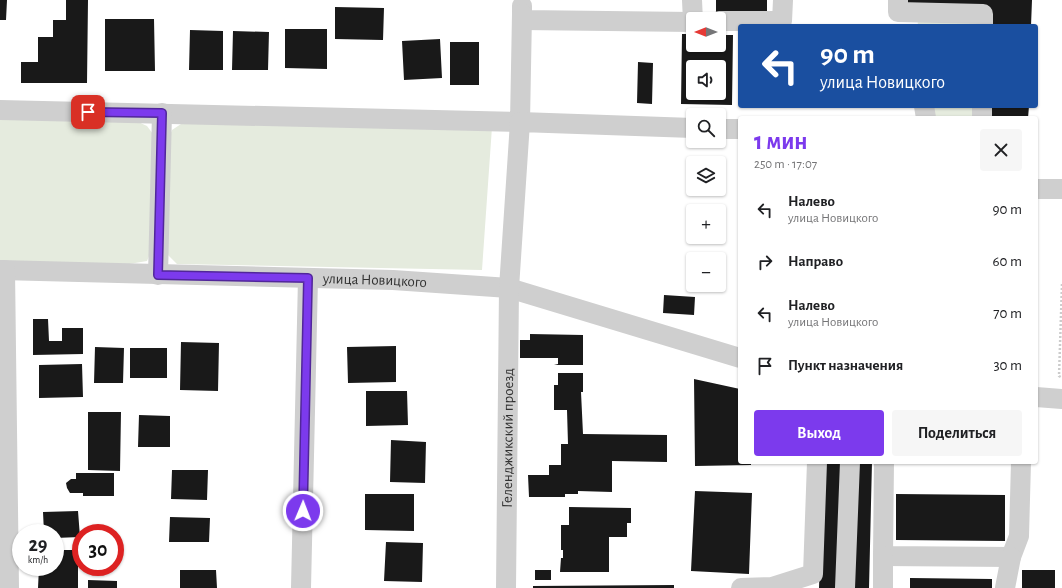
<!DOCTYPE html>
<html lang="ru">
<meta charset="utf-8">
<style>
:root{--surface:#fff;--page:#f6f6f6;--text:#202124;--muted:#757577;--accent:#7c3aed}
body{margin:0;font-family:"Alegreya Sans",sans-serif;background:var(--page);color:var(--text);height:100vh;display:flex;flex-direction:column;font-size:15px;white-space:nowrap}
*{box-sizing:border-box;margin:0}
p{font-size:13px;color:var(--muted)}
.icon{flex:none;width:22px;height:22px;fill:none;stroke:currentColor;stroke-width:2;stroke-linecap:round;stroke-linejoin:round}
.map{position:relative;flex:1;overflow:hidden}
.sheet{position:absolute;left:738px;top:116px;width:300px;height:348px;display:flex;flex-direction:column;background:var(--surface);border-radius:4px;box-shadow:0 1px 3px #0004}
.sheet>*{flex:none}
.guide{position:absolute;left:738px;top:24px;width:300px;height:84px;border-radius:4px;box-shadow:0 1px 3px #0004;background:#1a4fa0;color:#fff;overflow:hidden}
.needle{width:26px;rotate:270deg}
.controls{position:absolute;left:686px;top:12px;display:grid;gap:8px}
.controls a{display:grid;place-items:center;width:40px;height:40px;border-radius:4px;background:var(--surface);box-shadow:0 1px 3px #0004;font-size:20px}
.speed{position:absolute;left:12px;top:524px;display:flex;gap:8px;font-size:20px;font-weight:700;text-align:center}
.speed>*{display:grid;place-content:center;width:52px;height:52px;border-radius:50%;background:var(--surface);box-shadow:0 1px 3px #0004;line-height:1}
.speed small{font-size:10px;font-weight:400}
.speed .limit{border:6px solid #d22;background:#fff;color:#111}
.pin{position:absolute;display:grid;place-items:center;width:34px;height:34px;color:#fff;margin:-17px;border-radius:8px;box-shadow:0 2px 6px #0006}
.me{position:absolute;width:44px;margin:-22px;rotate:1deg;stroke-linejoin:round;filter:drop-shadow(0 0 3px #0008)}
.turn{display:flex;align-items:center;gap:14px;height:84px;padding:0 16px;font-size:18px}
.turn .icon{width:52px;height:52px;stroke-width:2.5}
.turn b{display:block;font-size:28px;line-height:34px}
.round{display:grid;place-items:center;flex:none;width:42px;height:42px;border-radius:4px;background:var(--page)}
.summary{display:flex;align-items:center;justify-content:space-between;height:68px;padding:0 16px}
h1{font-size:24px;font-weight:600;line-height:30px;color:var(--accent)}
.cta{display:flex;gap:8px;margin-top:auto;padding:8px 16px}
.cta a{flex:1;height:46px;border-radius:4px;background:var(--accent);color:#fff;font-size:16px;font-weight:600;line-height:46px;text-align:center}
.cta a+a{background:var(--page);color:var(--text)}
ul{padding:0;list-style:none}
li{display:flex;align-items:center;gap:12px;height:52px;padding:0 16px}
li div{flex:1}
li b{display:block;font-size:15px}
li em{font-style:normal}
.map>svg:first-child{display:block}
</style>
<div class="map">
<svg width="1062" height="588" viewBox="0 0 1062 588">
<rect width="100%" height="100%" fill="#fff"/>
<!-- green -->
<path fill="#e5ebde" d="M917,14l64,2v10h-63z
M927,106h53v12h-52z
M0,116l134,4 13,6 6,8 -1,115 -5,12 -18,3 -129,-3z
M184,122l308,5 -10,143 -305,-6 -10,-10 -1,-109 6,-15z"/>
<!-- building -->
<path fill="#191919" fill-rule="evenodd" d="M0,0h7l-1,20h-6z
M66,0h22l-1,83h-66v-21h17v-25h15v-17h13z
M716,0h51v14l-51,-2z
M903,0h129l-1,26h-42v-20l-86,-2z
M335,7l49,1 -1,32 -48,-1z
M105,19h49l1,52h-50z
M285,29h42v40l-42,-1z
M190,30l33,1v39h-34z
M233,31l36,1 -1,38h-36z
M682,34h11v11h26v-10h14l-1,70 -51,-1zM693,67h26v26h-26z
M440,39l2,39 -38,2 -2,-39z
M450,42h29v43h-29z
M638,62l15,1 -1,41 -15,-1z
M986,106h43l-1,12h-42z
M664,295l31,2 -1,18 -31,-2z
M33,319h15l1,22h13v-13h21v26l-50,1z
M530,334l53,1v30h-29l4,-1v-6h-38v-18h10z
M181,342l38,1 -1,48 -38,-1z
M396,346v36l-48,1 -1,-36z
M95,347l29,1 -1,35h-29z
M130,348h37v30h-37z
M82,364l1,33 -44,1v-33z
M558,373h25v19h-2l2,42 84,1v27l-55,-1v31l-34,-1v3h-13v3h-36l-1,-22h21v-10h12v-21h7l-1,-34h-13v-25h4z
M694,379l46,10v73h11v3l-56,1z
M366,391h41l1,34 -42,1z
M88,412h33l-1,59 -32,-1z
M139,415l31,1v31h-32z
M391,440l35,2 -1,41 -35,-1z
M823,462h19l-4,126h-19z
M855,462h17l-3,126h-18z
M172,470h36l-1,30 -36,-1z
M76,473h38v23h-31v-3h-13l-3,-5 -1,-5 5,-4h5z
M695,491l57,2 -3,81 -58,-3z
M365,494h49v37l-49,-1z
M896,494l109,1v46l-109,-1z
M569,507l62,1v15h-4v14h-18v35h-49l1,-14h2v-8h-2v-25h8z
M78,511l2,26 -25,1v-5h-11l-1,-21z
M170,517l40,1 -1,24h-40z
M386,542l37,1 -1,39 -38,-1z
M55,550h23v38h-40l1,-21h16z
M180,570h36l1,18h-37z
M535,570h16v10h-16z
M1022,570h33v18h-33z
M910,578l82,1v9h-82z
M88,580l29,1v7h-29z
M674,585v3h-141v-2z"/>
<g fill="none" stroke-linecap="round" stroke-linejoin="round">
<!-- path -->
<path stroke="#ccc" stroke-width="2.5" stroke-dasharray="2 2" stroke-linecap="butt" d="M1062,284l-3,92 3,2"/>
<!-- minor -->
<g stroke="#cfcfcf" stroke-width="20">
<path d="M692,0l1,21"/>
<path d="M898,0v12l85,2v12"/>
<path d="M522,6v14l170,2"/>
<path d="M719,21h63l1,-21"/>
<path d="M924,106l2,12"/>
<path d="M0,110l520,12 2,-108"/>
<path d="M982,118v-12"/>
<path d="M719,129h21"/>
<path d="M1036,189h26"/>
<path id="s1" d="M0,270l393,10 116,8 231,70"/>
<path d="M5,270l4,318"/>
<path d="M158,275l4,-162"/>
<path d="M1036,397l26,2"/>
<path d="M884,462l-1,94 128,1 8,-21 2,-74"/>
<path d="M301,588l7,-310"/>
<path id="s2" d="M506,588l3,-300 11,-166 173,6"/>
<path d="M741,588l31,-1 41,-13 4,-112"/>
<path d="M845,588l5,-126"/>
<path d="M883,588v-32"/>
<path d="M1005,588l6,-31"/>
</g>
</g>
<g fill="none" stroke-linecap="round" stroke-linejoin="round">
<!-- route casing -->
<g stroke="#51269a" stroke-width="10">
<path id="route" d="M88,112l74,1 -4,162 150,3 -5,233"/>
</g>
<!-- route -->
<use href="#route" stroke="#7c3aed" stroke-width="7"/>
</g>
<g text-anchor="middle" stroke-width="4" stroke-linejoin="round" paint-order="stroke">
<!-- street labels -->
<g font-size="15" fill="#323232" stroke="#fff">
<text dy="5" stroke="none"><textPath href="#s1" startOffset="375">улица Новицкого</textPath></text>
<text dy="5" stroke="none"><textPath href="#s2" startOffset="150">Геленджикский проезд</textPath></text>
</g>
</g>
</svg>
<div class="controls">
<a><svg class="needle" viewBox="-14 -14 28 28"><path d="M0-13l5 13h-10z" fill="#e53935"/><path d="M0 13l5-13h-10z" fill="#757577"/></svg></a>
<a><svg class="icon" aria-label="sound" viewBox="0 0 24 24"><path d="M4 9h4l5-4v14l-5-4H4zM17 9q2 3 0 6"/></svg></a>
<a><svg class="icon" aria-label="search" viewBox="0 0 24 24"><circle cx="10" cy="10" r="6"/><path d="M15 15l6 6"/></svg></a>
<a><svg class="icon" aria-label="layers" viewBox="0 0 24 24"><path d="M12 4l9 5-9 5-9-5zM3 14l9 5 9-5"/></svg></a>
<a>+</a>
<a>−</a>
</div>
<div class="speed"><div>29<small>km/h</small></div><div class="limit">30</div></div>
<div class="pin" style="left:88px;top:112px;background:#d93025"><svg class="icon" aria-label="arrive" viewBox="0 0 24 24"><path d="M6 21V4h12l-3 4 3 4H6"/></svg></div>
<svg class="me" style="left:303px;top:511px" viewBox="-20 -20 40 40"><circle r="17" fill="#7c3aed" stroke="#fff" stroke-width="3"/><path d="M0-11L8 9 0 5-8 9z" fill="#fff"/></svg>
<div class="guide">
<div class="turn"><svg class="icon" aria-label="left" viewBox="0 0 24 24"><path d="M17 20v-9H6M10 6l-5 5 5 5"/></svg><div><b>90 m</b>улица Новицкого</div></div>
</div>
<section class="sheet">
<div class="summary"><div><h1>1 мин</h1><p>250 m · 17:07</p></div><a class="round"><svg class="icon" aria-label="close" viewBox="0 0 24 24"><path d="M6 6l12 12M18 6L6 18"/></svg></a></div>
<ul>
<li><svg class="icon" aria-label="left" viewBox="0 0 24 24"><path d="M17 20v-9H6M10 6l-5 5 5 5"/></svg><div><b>Налево</b><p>улица Новицкого</p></div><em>90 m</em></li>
<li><svg class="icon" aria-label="right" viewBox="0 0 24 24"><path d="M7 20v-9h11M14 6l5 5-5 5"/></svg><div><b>Направо</b></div><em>60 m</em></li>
<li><svg class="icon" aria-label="left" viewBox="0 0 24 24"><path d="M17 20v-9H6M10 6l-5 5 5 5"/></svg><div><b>Налево</b><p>улица Новицкого</p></div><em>70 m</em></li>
<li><svg class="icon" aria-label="arrive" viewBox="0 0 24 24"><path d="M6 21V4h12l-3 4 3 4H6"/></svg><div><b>Пункт назначения</b></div><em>30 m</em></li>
</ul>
<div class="cta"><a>Выход</a><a>Поделиться</a></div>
</section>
</div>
